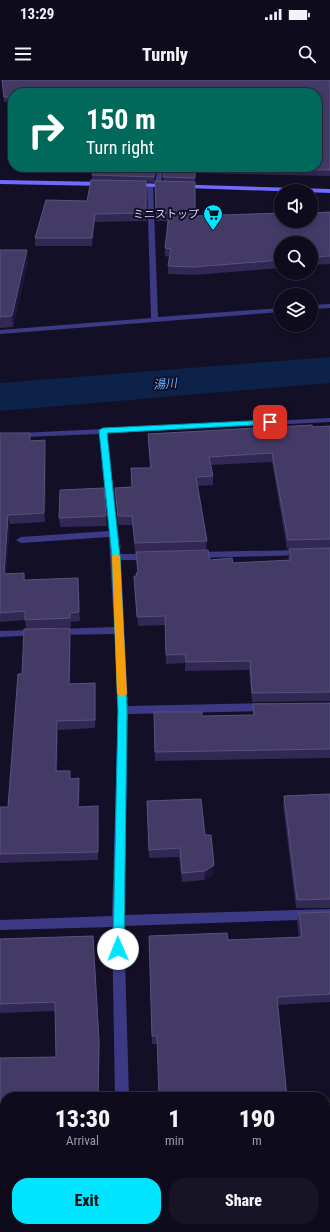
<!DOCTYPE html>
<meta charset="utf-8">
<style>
:root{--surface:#0e0b1c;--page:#171425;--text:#f1f3f6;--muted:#9b9ba3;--line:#2e2b3b;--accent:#00e5ff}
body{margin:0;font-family:"Roboto Condensed","Noto Sans JP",sans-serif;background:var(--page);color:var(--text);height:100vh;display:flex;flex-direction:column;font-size:15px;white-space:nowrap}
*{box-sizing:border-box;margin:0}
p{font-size:13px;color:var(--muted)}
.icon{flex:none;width:22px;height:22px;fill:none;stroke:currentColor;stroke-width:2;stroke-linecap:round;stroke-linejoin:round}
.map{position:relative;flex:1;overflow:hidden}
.panel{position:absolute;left:0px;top:1012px;width:330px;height:140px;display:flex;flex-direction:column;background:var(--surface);border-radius:16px 16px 0 0;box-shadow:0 2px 6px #0003,0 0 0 1px var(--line)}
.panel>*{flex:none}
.guide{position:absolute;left:8px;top:8px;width:314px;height:84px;border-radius:16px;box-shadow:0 2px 6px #0003,0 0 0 1px var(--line);background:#00695c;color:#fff;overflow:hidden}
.buttons{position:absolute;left:274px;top:104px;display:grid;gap:8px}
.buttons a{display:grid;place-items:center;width:44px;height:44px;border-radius:50%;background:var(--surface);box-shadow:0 2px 6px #0003,0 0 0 1px var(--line);font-size:20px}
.pin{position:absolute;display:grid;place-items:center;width:34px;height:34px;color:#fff;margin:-17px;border-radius:8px;box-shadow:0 2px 6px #0006}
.me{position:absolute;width:44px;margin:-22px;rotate:359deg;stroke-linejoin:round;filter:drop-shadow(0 0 3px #0008)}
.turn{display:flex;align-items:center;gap:14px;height:84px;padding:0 12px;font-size:18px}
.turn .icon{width:52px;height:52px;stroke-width:2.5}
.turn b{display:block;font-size:28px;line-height:34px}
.eta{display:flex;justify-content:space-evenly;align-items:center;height:68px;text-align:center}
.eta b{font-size:24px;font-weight:800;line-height:28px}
.cta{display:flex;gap:8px;margin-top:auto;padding:8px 12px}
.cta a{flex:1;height:46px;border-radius:16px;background:var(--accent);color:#111;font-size:16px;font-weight:800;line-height:46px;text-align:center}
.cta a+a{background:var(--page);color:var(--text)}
.status{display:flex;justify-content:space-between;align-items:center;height:28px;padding:0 20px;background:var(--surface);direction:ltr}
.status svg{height:11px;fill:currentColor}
header{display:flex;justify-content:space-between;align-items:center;height:52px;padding:0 12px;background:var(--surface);font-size:18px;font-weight:800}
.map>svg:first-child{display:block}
</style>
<div class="status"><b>13:29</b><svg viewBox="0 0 49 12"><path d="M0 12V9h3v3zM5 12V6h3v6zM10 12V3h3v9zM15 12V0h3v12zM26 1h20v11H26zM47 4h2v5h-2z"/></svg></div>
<header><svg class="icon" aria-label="menu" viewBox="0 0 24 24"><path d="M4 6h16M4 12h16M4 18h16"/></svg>Turnly<svg class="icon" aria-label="search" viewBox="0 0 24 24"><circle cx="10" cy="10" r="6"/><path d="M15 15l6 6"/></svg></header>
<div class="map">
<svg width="330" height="1152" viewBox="0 0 330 1152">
<rect width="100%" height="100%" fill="#130f26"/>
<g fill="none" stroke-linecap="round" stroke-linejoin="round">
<!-- river -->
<path fill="#0c2248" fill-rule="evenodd" d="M330,277v26l-330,28v-28z"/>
<!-- street -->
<path fill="#3d3a85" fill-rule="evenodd" d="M157,87h6l-2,18 -3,2 -3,-2z
M150,103l3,2 5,132 123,-9v4l-281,22v-4l151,-12 -4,-133z
M330,224v4l-19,1v-4z
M330,338v4l-223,11 13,121h30l5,3 -5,3h-29l7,146 139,-3 4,1 1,3 -1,3 -4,1 -139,3 -4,201 206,-6v10l-206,7 5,171h-14l-3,-170 -112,3v-10l112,-4 6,-206 -3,-76 -58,1 -5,-3 5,-3 57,-2 -5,-90 -88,6 -5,-3 5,-3 88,-6 -10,-97 -99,4v-4z
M302,470l5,3 -2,2 -109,3 -5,-3 5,-3z
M37,550l3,1 2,2 -2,2 -40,2v-6z
M325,1095h5v14h-5z
M5,1105v14l-5,1v-14z
M117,1147h14v5h-14z"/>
<!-- secondary -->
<path fill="#6f6bff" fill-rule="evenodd" d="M0,100l104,2 3,2 -3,2 -104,-2z
M132,103l198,6v4l-200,-7v-2z"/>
</g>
<!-- wall -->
<path fill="#312854" d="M2,0h328v96l-135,-3v43l135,-4v52l-19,1v-22h-30v25l-87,7 -26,-1v-8l1,-9 -4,-1v-8l3,-27h-12l-1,-40 8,1 1,-15h153l-304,-74v9h-9z
M156,87l-2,16 -8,-1 1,39 -52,1 -3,24h-57v-8l52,-37 5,-21v-5z
M0,170h27l1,11 -15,66 -13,1z
M330,346v275l-78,1 -3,-32 -64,1v-8l-19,1 -1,-39 -27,1 -4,-50h2l2,-3 -2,-21 74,8 23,3 56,-2 -1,-3 1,-9 41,-1 -43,1 -15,-87 -61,3 2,11v9l-15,1 9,55 -1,9 -71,2 -3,-27h-14l-3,-37 17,-1 -1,-19h19l-2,-26v-8z
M0,353l31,8 15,8 -1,73 -35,2 -4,50 18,-1 1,7 54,7 1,34 -9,1v5l-45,2 -1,-9 -25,2z
M106,436l1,10 -47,1 -1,-9z
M71,557l-1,47 25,-1 1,9 -1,36 -37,2 -1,41 13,8 10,8 -1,20 19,-1 1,9 -1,45 -98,3v-56h8l14,-133z
M330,623v55l-175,3 -1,-49 48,4 51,-1v-11z
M330,714v114h-34l-13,-103 1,-9z
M147,721l58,34 9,39 -10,6 -22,2 -3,-25 -30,1z
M330,832v90l-52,3 -120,39h-6l-3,-108 79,4 71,-2 -2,-16 2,-9z
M93,856l7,114 -95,47v37h-5v-76l56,-1 -1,-46 -55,2v-74z"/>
<!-- shaded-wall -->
<path fill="#1d163a" d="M155,87h1l-2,16v-6z
M95,134v8l-3,24v-8z
M27,170l1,11 -15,66 -1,-11z
M45,360l1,9 -1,73 -1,-9z
M8,435l2,9 -5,59 -1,-9z
M78,498l1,9 1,34 -1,-9z
M70,548l1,9 -1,56 -1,-9z
M95,603l1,9 -1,36z
M57,641l1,9 -1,50 -1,-9z
M79,698l1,9 -1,28 -1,-8z
M98,726l1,9 -1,45z
M214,785v9l-10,6 1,-9z
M93,856l7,114 -1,47h-1z"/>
<!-- building -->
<path fill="#433a66" stroke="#5a527e" d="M2,0h328v90l-135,-2v10l-32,-1 1,-10h153v-74h-304v4h-9z
M94,87h61l-1,10 -62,-2z
M91,100l55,1v32l-51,1 -3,24h-57l11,-38 41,1z
M155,101l40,1v34l86,-3v8h30v-8l19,-1v44l-19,1v-14h-30v17l-87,7 -26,-1 3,-17 -6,-1 4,-35h-13z
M0,170h27l-15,66 -12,1z
M312,345l1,2 17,-1v113l-42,1 -16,-87 -63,4 4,19 -17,1 11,64 -72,2 -3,-27h-14l-3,-28 17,-1 -1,-19h20l-3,-34z
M0,353h30v8l15,-1 -1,73 -36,2 -4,59 20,-1v7l54,-2 1,34 -9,1v5l-45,2v-9l-25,2z
M104,408l2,28 -47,2 1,-28z
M330,468v144l-78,1 -2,-32 -64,1 -1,-8 -19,1 -1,-39 -28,1 -3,-41h3l-1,-3h2l-2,-21 72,-2 2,10 22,-2 1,5 58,-3 -2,-11z
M70,548l-1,56 26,-1v37l-38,1 -1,50h14v8l9,-1 -1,29 20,-1v46l-98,2v-47h8l10,-133h4l2,-45z
M330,623v46l-175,3 -1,-40h48v4l52,-1 -1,-11z
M330,714v105l-33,1 -13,-104z
M201,719l4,36h6l3,30 -9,6 -23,2 -2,-25 -31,2 -2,-49z
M330,832v82l-53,3 10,100h-128l-2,-61h-5l-3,-100 78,-3 1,7 74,-3 -3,-24z
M93,856l6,105 -1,56h-93v29h-5v-68l56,-1 -1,-55 -55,2v-65z"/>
<!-- route -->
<path fill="#00e5ff" stroke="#0095a6" d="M270,340l2,1v3l-165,9 13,124 7,153 -3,239 -2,4 -4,2 -4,-2 -1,-4 5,-239 -6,-153 -13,-127 4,-2z"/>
<!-- slow -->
<path fill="#f59e0b" d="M116,474l4,2 7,138 -5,3 -5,-3 -5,-138z"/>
<!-- icons -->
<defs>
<g id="supermarket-pin" transform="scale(1)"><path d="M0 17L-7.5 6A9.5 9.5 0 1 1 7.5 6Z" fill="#00e5ff" stroke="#130f26"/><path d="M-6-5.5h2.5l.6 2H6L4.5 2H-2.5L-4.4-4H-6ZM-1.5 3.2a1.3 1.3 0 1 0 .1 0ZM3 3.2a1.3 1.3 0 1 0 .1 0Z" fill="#111"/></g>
</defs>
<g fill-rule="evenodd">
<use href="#supermarket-pin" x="213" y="134"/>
</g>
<g text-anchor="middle" stroke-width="4" stroke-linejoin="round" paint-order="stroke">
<!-- far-poi labels -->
<g font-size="11" fill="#d9d4ff" stroke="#130f26" text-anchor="end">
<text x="199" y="138">ミニストップ</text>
</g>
<!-- far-water labels -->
<g font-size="12" font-style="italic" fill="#62b6ff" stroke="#130f26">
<text transform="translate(165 304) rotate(-5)" y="4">湯川</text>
</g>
</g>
</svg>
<div class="buttons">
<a><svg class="icon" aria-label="sound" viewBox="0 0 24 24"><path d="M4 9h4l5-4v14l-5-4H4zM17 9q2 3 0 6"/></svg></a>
<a><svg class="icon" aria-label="search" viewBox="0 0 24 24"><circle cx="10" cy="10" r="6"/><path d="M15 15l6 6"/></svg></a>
<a><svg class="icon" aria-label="layers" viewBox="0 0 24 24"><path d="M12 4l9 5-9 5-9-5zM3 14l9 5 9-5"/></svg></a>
</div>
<div class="pin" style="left:270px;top:342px;background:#d93025"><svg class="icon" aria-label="arrive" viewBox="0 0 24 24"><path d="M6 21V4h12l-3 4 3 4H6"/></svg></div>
<svg class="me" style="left:118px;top:869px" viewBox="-20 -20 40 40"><circle r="19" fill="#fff"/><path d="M0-13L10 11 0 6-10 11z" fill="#00e5ff"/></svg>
<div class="guide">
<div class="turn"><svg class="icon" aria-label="right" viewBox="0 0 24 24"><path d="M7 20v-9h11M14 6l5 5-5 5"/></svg><div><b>150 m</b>Turn right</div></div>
</div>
<section class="panel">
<div class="eta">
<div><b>13:30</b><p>Arrival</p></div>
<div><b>1</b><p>min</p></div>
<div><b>190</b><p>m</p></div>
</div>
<div class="cta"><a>Exit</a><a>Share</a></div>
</section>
</div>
